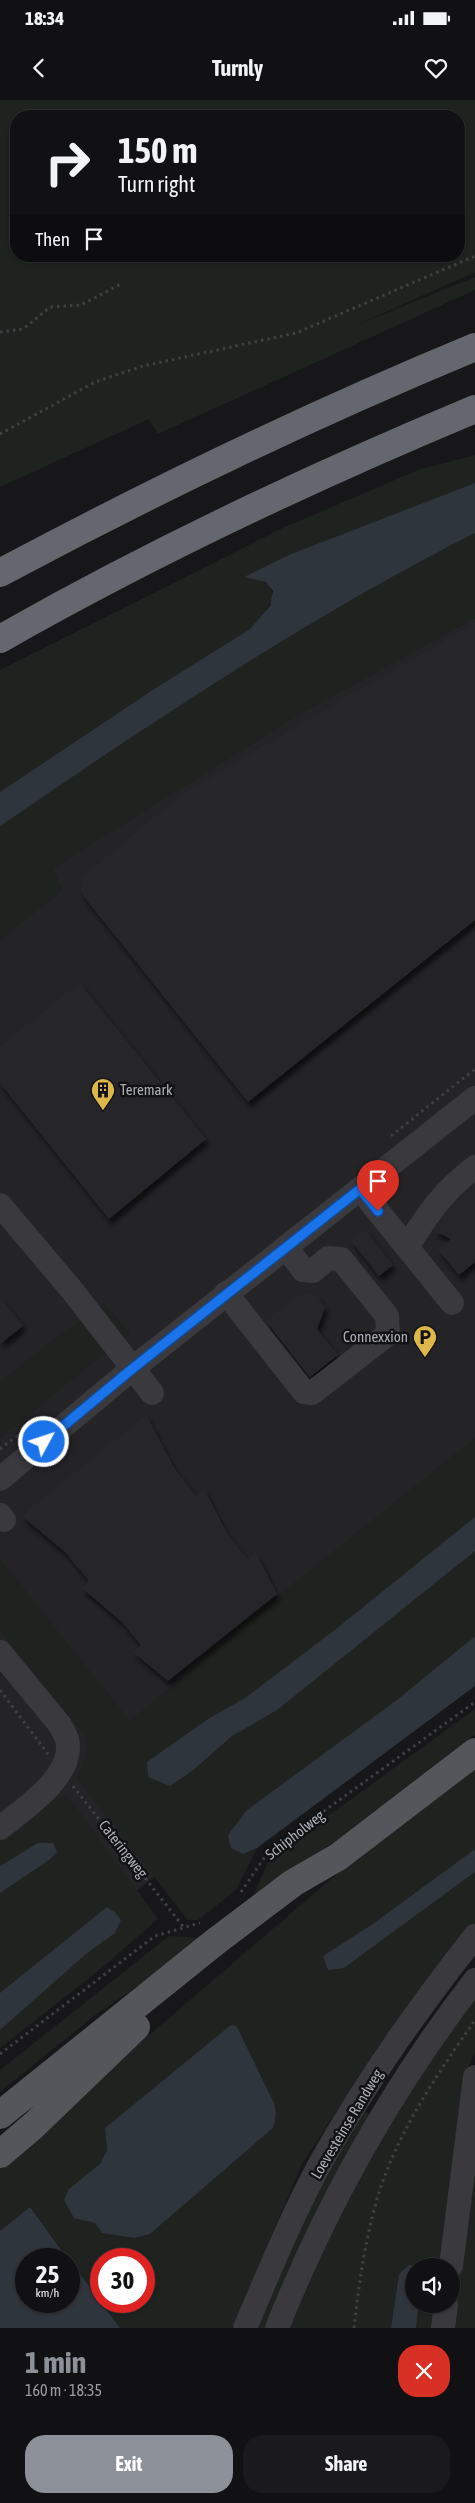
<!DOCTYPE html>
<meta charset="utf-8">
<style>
:root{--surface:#111113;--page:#1a1a1c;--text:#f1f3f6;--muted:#9c9da0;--line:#303133;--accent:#8c9099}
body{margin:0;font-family:"Asap Condensed",sans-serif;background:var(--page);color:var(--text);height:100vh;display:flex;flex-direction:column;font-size:19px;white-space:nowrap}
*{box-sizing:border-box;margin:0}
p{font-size:16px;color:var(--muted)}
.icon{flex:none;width:28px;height:28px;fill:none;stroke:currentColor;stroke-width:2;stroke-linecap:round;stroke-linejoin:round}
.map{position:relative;height:2228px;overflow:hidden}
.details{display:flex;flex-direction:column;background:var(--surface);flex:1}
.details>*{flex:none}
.hud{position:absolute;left:10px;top:10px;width:455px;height:152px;border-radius:20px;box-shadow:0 1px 4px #0004,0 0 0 1px var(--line);background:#111113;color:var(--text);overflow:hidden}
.tools{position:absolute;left:405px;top:2158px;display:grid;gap:10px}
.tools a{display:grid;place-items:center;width:55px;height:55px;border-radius:50%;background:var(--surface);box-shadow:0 1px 4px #0004,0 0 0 1px var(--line);font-size:25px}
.speed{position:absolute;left:15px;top:2148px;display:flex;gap:10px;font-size:25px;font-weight:700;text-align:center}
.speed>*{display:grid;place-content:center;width:65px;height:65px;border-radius:50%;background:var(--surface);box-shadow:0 1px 4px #0004,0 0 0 1px var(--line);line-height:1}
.speed small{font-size:12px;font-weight:400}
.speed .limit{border:8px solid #d22;background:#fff;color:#111}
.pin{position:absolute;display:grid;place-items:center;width:42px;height:42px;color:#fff;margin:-51px -21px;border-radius:50% 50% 50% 0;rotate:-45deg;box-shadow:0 0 5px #0007}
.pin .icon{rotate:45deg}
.me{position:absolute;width:55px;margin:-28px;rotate:50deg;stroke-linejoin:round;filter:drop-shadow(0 0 4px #0008)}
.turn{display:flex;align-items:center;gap:18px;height:105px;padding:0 25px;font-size:22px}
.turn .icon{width:65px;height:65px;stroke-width:2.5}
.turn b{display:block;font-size:35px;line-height:42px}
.then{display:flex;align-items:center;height:48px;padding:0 25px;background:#0003;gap:10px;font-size:19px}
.round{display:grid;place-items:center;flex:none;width:52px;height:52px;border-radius:20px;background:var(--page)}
.summary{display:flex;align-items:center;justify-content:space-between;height:85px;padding:0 25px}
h1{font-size:30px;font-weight:700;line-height:38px;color:var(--accent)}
.action{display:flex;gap:10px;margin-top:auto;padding:10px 25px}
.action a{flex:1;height:58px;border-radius:20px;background:var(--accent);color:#fff;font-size:20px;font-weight:700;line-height:58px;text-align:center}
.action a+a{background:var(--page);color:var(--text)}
.status{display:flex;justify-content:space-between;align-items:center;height:35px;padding:0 25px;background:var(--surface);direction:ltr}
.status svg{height:14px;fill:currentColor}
header{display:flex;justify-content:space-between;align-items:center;height:65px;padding:0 25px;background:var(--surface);font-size:22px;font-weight:700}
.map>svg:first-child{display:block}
</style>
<div class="status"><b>18:34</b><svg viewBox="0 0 49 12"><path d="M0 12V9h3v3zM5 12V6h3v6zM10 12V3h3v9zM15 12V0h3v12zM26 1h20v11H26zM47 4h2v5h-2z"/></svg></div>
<header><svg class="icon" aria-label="back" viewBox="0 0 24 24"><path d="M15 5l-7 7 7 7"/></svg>Turnly<svg class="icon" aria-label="heart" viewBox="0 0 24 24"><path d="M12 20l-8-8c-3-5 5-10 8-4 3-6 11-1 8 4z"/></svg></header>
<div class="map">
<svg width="475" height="2228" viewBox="0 0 475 2228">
<defs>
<filter id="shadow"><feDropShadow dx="3" dy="5.5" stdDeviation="2.5" flood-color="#0009"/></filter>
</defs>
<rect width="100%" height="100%" fill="#171719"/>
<!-- built -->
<path fill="#242326" d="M475,457v1072l-475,367v-1176z"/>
<!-- green -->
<path fill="#1e231f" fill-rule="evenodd" d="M0,0h475v172l-118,53 118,-48v13l-317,144 -9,-15 -149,68zM16,16h443v140h-443z
M475,355v28l-184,71 -38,25 7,1 11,6 2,12 -10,18 -13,13 -96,60 -154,103v-122l285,-143 133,-57z
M475,433v85l-173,95 -247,154 -2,2 10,21 -63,50v-114c154,-105 309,-209 475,-293z
M104,1203l26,30 -130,105v-56l48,-38z
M475,1338v79l-139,112 -91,69 -37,21 -60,58 22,9 22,-15 40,-35 45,-26 198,-159v85l-77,63 -151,111 -16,38 12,6 14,-6 -21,42 -38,30h-10l-111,-142 11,-26 -4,-18 -84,-103v-72l130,162 159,-134z
M475,1609v25l-215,165 -5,-7 17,-39 63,-42z
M475,1664v85l-101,74 -51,33 21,12 131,-96v55l-128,168 -45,69 -70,164h-112l-90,-121 -30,24v-68l331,-284zM239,1931l35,72 -1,25 -123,106 -16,4 -32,-5 -7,-10 -10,-46 15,-13 7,-14 -2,-22 34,-27zM101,2159h43v42h-43z
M67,1695l91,124 -61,53 -97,76v-18l86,-77 29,-20 -19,-18 -96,78v-100l49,-33 -11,-17 -38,23v-24l49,-40z
M169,1836l39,2 -114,78 -94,76v-22z
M475,1892v60l-9,20 -24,194 -28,2 -4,-4 -11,10 -8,54h-103l70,-165z
M475,2005v223h-27l3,-26z
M361,2009l9,6 -103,213h-15l52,-118z
M419,2204h18l-3,24h-18z"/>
<!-- water -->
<path fill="#2f353c" d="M475,383v50c-166,84 -321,188 -475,293v-34l154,-103 96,-60 20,-23 3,-15 -7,-9 -22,-5 47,-23z
M475,1417v34l-198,159 -45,26 -40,35 -22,15 -22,-9 -1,-15 61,-43 37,-21 91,-69z
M475,1536v50l-218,162 -14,6 -12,-6 -3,-13 19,-25 151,-111z
M38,1743h15l4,9 -8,8 -49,33v-27z
M475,1749v23l-131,96 -16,2 -5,-14 51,-33z
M107,1807l8,5 6,8 -6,13 -29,21 -86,76v-37z
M231,1925l5,1 3,5 35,72 2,11 -3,14 -123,106 -16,4 -32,-5 -7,-10 -21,-5 -10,-18 5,-11 31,-25 7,-14 -2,-22z
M30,2107l38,52h-42v42h43v-42l51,69h-120v-97z
M410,2164l4,4v36h5l-3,24h-25l8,-54z"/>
<!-- building -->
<path fill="#28272a" filter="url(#shadow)" d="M475,523v297l-227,182 -163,-204 -4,-8 3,-14 100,-83z
M80,883l126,156 -97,80 -109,-136v-36z
M475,1085v77l-16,13 -21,-25 13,-11 -17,-8 21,-28z
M365,1130l28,35 -14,11 -28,-35z
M307,1193l11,4 7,11 -8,21 21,26 -28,22 -44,-56 31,-24z
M0,1197l23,29 -23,18z
M146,1315l29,54 21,27 8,-7 24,46 20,25 8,-7 21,41 -109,87 -35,-29 8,-7 -19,-23 -40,-34 7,-7 -23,-28 -44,-37z"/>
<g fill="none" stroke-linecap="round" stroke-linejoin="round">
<!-- path -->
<path stroke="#3f4044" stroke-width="3" stroke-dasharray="2.5 4" stroke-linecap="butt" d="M0,232l23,-3 27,-22 31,-2 42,-22
M0,334l95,-52 48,-16 153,-33 179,-77
M391,1036l84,-67
M0,1349l17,-13
M0,1590l48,64
M73,1686l112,143
M241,1792l25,-37 11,-10 198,-143
M0,1954l155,-118 45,-13
M354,2228c5,-46 12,-94 26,-139 21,-62 58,-116 95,-169"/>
<!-- minor -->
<path stroke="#39393e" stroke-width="24" d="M360,1089l92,114
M0,1105l71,84 81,104
M407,1147c21,-33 36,-56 68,-80
M226,1193l78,99 8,1 76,-59 -1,-18 -46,-57 -13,-1 -15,13 -10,-1 -17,-23
M0,1379l132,-110 343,-271
M0,1415l4,5
M0,1552l60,73c2,4 5,9 7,14 9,36 -43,70 -67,89
M451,2166l24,-189
M245,2228c24,-56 47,-113 76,-166 44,-79 98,-155 154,-226
M277,2228c50,-125 116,-242 198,-348
M443,2228l3,-24"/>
<!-- major -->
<path stroke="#55565c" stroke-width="28" d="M0,2015l215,-173 78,-59 45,-26 137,-105
M0,2054l33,-28 103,-99"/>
<!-- highway -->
<path stroke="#65676e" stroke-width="28" d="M0,473c155,-83 313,-159 475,-226
M0,539c153,-87 312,-162 475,-230"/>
</g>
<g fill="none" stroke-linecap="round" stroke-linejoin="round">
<!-- route casing -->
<g stroke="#114b97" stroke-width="12">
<path id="route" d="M44,1342l88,-73 228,-180 18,22"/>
</g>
<!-- route -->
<use href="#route" stroke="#1a73e8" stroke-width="9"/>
</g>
<!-- icons -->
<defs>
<g id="building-pin" transform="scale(1.25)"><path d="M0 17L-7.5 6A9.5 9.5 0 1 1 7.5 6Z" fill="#deb74a" stroke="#121214"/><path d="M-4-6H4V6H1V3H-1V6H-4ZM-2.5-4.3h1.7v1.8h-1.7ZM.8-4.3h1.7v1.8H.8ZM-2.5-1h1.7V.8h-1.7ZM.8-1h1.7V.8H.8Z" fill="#111"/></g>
<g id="parking-pin" transform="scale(1.25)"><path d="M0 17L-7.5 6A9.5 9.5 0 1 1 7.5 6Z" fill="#deb74a" stroke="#121214"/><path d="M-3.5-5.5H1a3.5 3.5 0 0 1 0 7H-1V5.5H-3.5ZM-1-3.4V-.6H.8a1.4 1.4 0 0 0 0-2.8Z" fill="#111"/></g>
</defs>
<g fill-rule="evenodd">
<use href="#building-pin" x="103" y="990"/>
<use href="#parking-pin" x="425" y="1237"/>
</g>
<g text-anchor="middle" stroke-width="5" stroke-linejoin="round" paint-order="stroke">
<!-- poi labels -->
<g font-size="15" fill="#abaeb7" stroke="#121214" text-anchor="start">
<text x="120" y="995">Teremark</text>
<text x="408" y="1242" text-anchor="end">Connexxion</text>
</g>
<!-- street labels -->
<g font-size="15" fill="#abaeb7" stroke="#121214">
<text transform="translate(295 1735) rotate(-38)" y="5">Schipholweg</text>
<text transform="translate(123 1749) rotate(52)" y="5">Cateringweg</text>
<text transform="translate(347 2024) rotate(-59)" y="5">Loevesteinse Randweg</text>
</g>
</g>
</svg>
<div class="tools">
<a><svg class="icon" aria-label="sound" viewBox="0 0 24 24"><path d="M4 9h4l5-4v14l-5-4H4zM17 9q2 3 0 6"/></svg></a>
</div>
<div class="speed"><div>25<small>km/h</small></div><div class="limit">30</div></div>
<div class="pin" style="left:378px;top:1111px;background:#d93025"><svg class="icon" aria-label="arrive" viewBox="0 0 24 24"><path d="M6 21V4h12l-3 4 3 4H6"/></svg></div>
<svg class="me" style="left:44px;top:1342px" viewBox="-20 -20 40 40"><circle r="17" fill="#1a73e8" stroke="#fff" stroke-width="3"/><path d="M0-11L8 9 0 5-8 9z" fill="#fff"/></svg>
<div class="hud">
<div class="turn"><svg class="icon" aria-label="right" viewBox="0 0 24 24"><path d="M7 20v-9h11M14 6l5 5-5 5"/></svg><div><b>150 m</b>Turn right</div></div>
<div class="then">Then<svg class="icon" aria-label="arrive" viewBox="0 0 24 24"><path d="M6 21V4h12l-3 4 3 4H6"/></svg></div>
</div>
</div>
<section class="details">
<div class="summary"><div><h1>1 min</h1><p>160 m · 18:35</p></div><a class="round" style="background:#d93025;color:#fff"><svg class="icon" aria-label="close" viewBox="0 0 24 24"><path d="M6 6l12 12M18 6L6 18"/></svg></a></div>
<div class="action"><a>Exit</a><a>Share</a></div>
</section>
